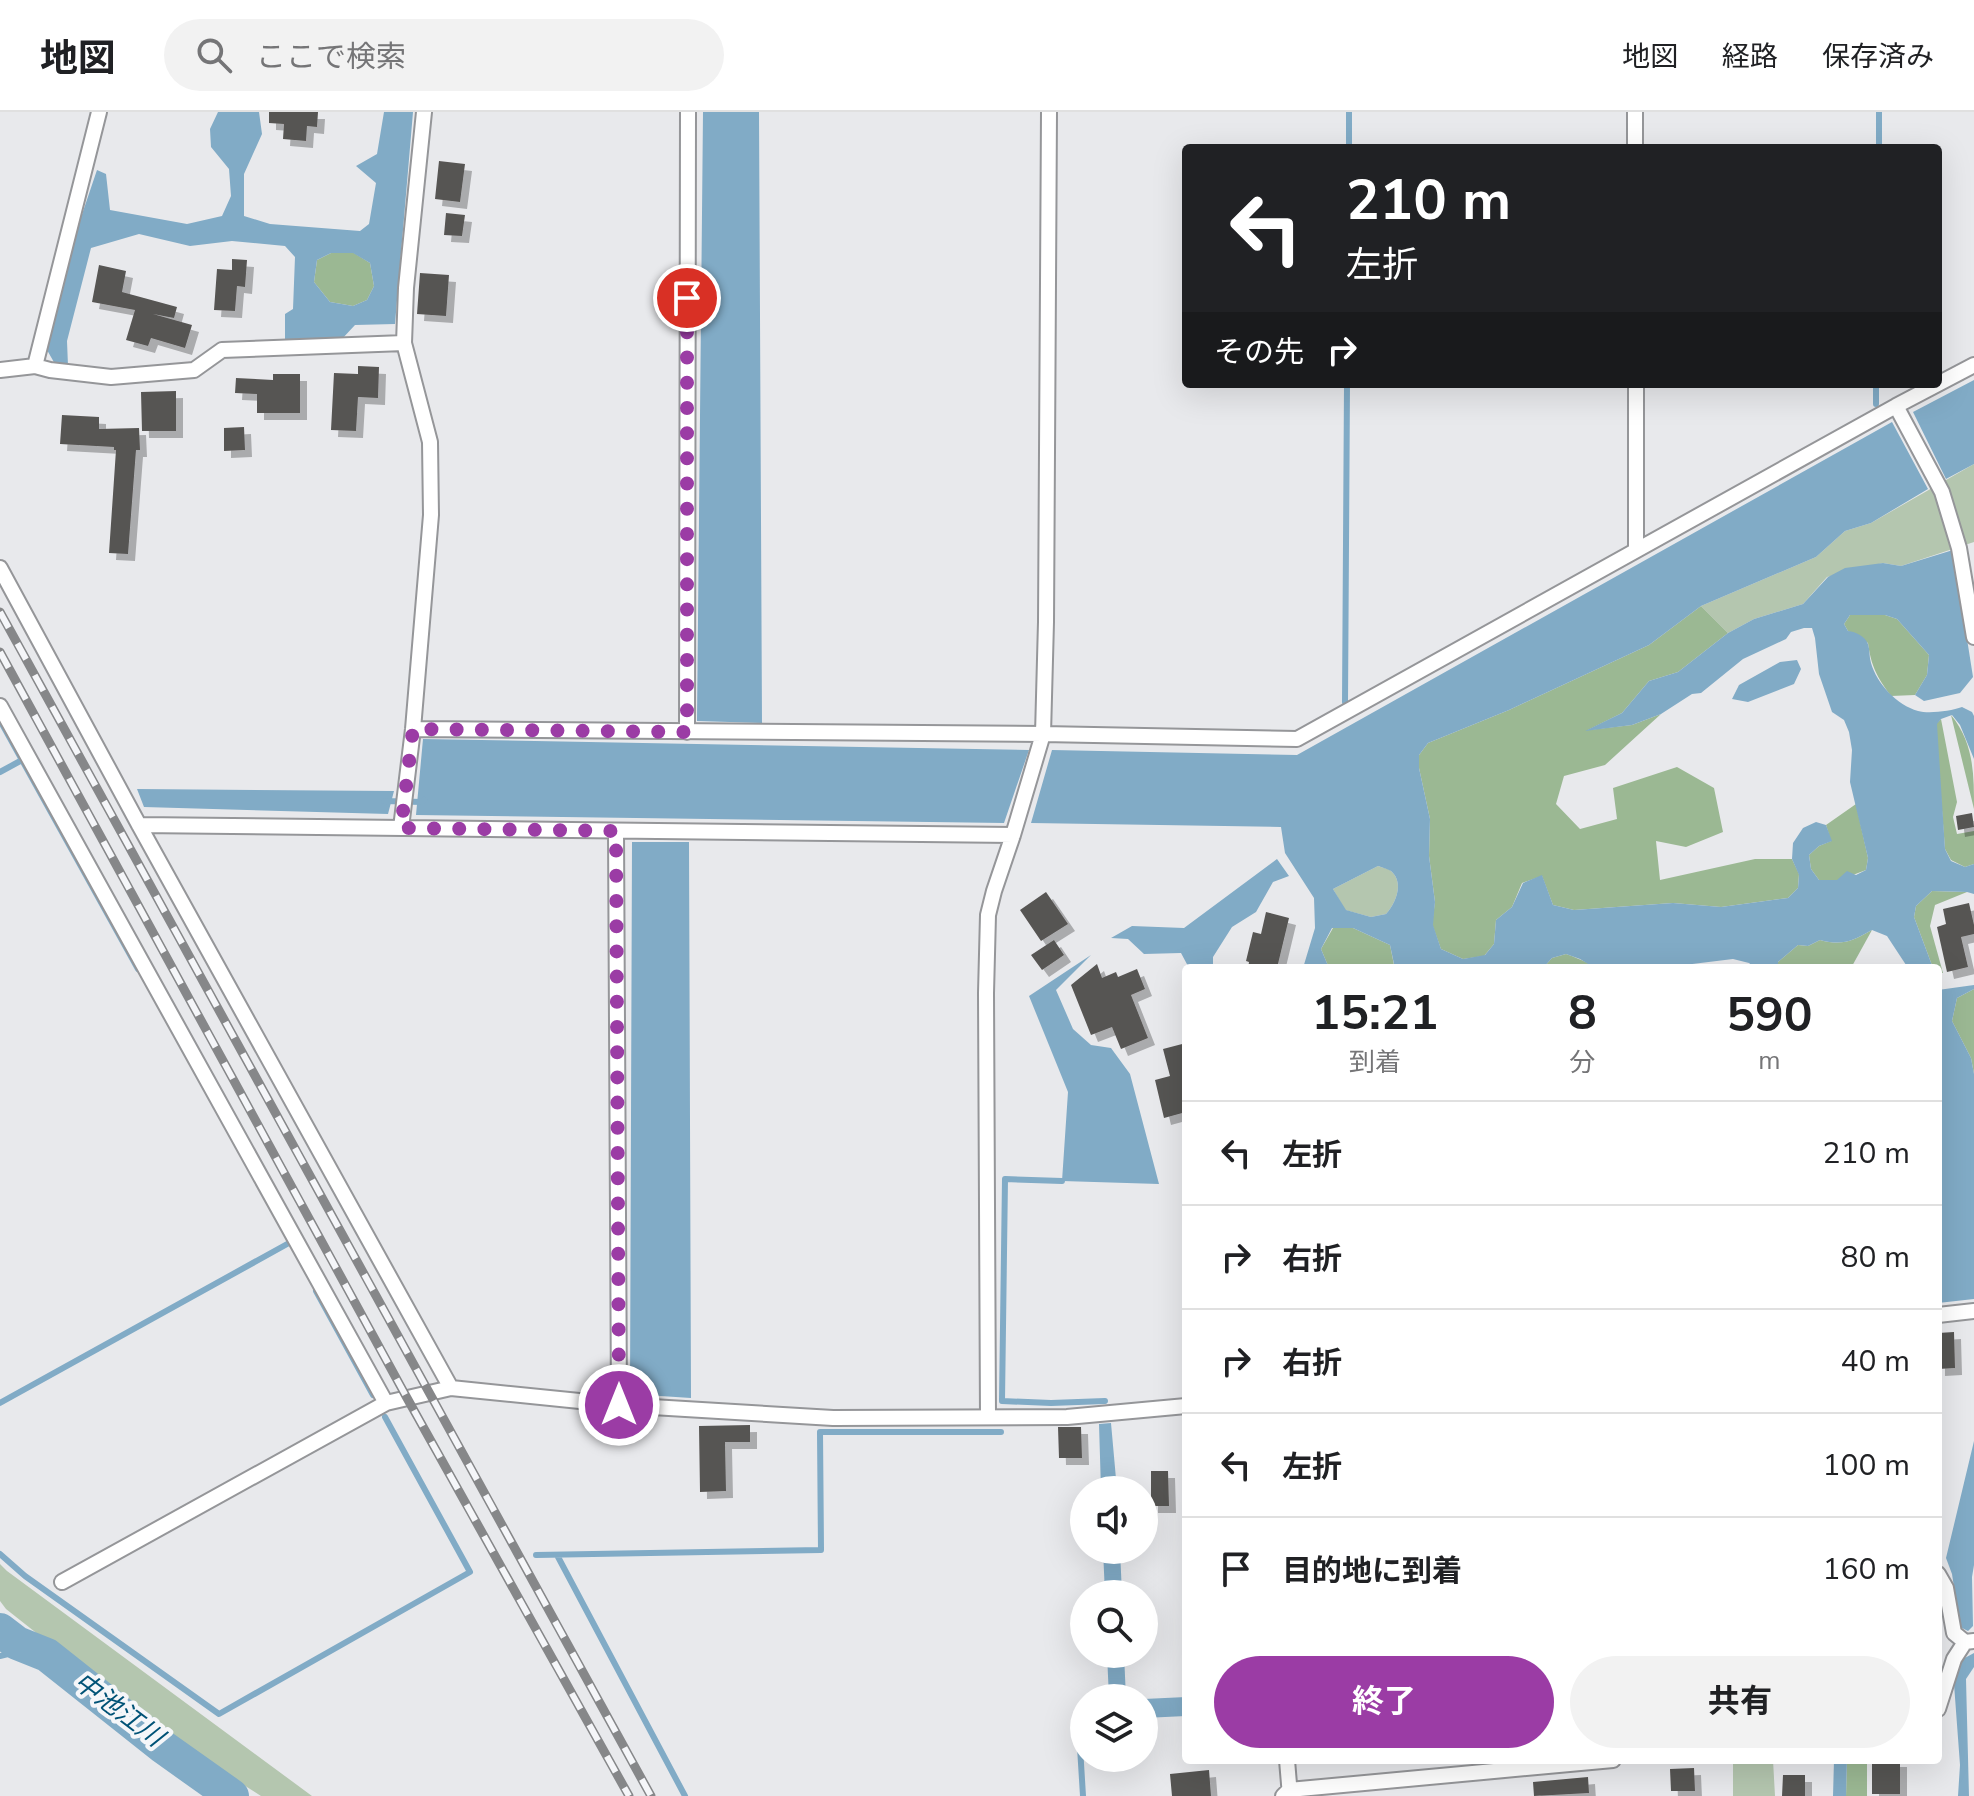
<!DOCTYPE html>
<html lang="ja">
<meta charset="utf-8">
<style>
:root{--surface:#fff;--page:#f2f2f2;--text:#202124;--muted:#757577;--line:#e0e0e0;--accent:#9b3ca5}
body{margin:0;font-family:"Nunito Sans","Noto Sans JP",sans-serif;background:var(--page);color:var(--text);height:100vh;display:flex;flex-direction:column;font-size:30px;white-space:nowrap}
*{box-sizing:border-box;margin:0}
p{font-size:26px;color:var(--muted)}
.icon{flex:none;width:44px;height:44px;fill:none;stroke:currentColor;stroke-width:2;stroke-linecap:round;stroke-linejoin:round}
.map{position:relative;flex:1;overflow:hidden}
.side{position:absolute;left:1182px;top:852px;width:760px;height:800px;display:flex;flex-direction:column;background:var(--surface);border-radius:8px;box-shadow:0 8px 32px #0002}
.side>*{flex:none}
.banner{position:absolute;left:1182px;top:32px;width:760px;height:244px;border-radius:8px;box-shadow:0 8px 32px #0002;background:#202124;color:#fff;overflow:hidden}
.tools{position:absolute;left:1070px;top:1364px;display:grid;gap:16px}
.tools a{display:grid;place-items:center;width:88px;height:88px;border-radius:50%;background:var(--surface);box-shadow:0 8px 32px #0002;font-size:40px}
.pin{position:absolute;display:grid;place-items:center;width:68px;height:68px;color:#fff;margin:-34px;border:4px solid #fff;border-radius:50%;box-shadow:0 2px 8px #0007}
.me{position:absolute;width:88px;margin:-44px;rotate:0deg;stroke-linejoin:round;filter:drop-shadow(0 0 6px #0008)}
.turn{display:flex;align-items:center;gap:28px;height:168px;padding:0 32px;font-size:36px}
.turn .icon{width:104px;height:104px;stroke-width:2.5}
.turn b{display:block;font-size:56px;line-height:68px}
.then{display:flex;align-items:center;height:76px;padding:0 32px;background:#0003;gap:16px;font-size:30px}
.eta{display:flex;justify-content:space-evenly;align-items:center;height:136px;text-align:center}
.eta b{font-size:48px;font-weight:700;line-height:56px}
.button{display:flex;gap:16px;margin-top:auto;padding:16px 32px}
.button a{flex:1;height:92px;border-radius:48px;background:var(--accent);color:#fff;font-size:32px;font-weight:700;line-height:92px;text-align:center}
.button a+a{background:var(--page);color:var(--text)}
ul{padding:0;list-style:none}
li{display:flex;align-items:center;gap:24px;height:104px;padding:0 32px;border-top:2px solid var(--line)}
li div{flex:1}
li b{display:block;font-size:30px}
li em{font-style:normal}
header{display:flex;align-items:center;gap:48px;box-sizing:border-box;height:112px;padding:0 40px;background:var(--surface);border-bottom:2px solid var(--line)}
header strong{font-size:38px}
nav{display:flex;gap:44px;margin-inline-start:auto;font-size:28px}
.search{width:560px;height:72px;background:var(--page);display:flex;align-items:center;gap:20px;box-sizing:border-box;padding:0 28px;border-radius:44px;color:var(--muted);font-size:30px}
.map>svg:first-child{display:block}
</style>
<header>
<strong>地図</strong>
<div class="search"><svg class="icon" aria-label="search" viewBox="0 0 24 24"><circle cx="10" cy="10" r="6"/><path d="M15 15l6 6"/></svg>ここで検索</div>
<nav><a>地図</a><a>経路</a><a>保存済み</a></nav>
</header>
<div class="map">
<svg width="1974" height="1684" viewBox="0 0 1974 1684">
<defs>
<filter id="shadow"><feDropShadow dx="7" dy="7" stdDeviation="0" flood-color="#0004"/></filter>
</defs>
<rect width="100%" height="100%" fill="#e8e9ec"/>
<!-- green -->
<path fill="#b4c6af" d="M1974,352v78l-73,24 -18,-3 -56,14 -24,27 -49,15 -26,14 -27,-27 115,-49 29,-26 26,-8z
M1378,754c5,2 10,2 13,5 14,12 4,33 -5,43l-15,3 -26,-7 -12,-21z
M0,1452l7,7 305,225h-51l-93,-59 -162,-128 -6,-8z
M1733,1648h40l2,36h-42z"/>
<!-- forest -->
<path fill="#9bb893" d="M331,141h23l16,10 4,23 -7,14 -14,6 -23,-4 -16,-20 3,-22z
M1701,494l27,27 -50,39 -29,9 -27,32 -34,17 44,-5 29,-11 -56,51 -41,11 -8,28 24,25 37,-10 -4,-31 64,-21 37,21 9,44 -37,15 -30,-6 4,39 95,-21h37l7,15 -1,14 -10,10 -67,9 -48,-4 -99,7 -21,-5 -11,-29 -20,7 -10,24 -16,13 -2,24 -10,12 -21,3 -22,-10 -9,-25 3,-22 -6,-46 1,-37 -11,-51v-13l9,-12 81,-33 140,-65z
M1850,503h35l12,4 32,36 -2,20 -12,20 -24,1c-14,-19 -20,-30 -23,-53l-20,-12 -4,-7z
M1951,603c23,28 23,59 23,94z
M1941,607l16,83 -4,15 4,17 17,-3v33l-9,3 -14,-7 -6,-11 -9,-116v-9z
M1856,692l12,54 -2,12 -29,11 -18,-1 -8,-11 -2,-14 10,-9 12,-5 -5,-16z
M1932,779l35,1 -32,13 -5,21 13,47h-5v-5h-5l-19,-51 2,-11z
M1333,816h20l37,17 4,20 -4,3h-61l-8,-19z
M1872,818l-21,38h-73v-6l20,-17 10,1 12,-6c23,6 32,1 52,-10z
M1566,842c16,5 25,13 42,14h-65l9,-10z
M1974,877v85l-3,-16 -19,-37 5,-23z
M1847,1648h20v36h-21z"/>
<!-- water -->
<path fill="#81abc6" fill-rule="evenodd" d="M218,0h41l3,22 -18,40v42l26,8 90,7 9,-7 7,-41 -20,-17 21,-12 7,-42h29l-18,212 -40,1 -14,15h-56v-26l8,-5 2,-52 -10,-11 -53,-5 -42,5 -51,-12 -48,14 -24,93 1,25 -13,-2 -8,-14 27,-112 23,-68 9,4 4,36 77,14 35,-8 9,-20 -2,-27 -18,-22 -1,-18zM331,141h22l17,10 4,23 -7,14 -14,6 -23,-4 -16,-20 3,-22z
M703,0h56l3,611 -65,-2z
M1974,268v84l-28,15 -33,-67z
M1892,310l36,67 -57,34 -26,8 -29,26 -115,49 -52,39 -140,65 -81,33 -9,12v13l11,51 -1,37 6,46 -2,23 8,24 22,10 22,-4 9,-11 2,-24 16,-13 11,-24 19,-8 11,30 21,5 99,-7 48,4 67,-9 10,-10 1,-13 -7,-16 1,-16 10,-15 13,-6 10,3 6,16 -13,5 -10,9 2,14 8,11h18l10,-9 9,4 10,-5 2,-12 -18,-76 2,-32 -3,-18 -5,-12 -12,-8 -13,-38 -4,-36 -3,-10h-8l-13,4 -5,7 -43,20 -42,34 -9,1 -31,20 -29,11 -47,6 37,-18 27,-32 29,-9 50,-39 26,-14 49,-15 25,-27 17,-9 38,-5 18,3 52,-16 20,127 -13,16 -36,8 -9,-6 12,-20 2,-20 -32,-36 -12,-4h-35l-6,9 4,7c8,1 17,5 20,13 2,6 1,13 3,19 6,21 26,42 47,48 11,3 33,0 44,-4l10,5 2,4v43l-14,-34 -8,-10 -11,4 -4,5 8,125 6,12 14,6 9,-3v30l-7,-2 -35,-1 -16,15 -2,11 19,51h-25l-21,-32 -15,-6c-20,11 -29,16 -52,10l-12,6 -10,-1 -20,17v6h-23l-6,-5 -16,-4 -65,8 -60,1 -15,-1 -13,-8 -14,-5 -14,4 -9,10h-153l4,-4 -4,-19 -37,-17h-21l-11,21 8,19h-26l12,-40 -1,-30 -29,-45 -4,-26 -250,-4 21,-73 245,5zM1378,754c5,2 10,3 13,5 14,12 4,33 -5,43l-15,3 -25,-7 -13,-21z
M1797,548l4,9 -7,15 -46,18 -16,-3 7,-14 41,-23z
M423,627l606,11 -25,73 -588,-8z
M137,677l257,2 -6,23 -244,-7z
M632,730h57l2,556 -61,-4z
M1277,747l12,17 -16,6 -17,30 -24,15 -19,30v11h-24l-8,-15 -37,1 -16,-15 -17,-1 21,-12 52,2z
M1091,843l-35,35 17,39 18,16 20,3 19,26 29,110 -97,-3 6,-89 -39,-96z
M1974,873v4l-17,9 -5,23 19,37 3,16v225l-36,4v-313z
M1111,1311l6,67h-16l-2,-66z
M1974,1329v124l-2,12 1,49 -5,5 -8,-4 -8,-53 -6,-16z
M1103,1438h17l2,44h-17z
M1974,1541v14l-8,12 3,117h-11l2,-31 -6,-81 7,-24z
M1107,1542h17l2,44h-17z
M1186,1585v19l-42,2v-19z
M1834,1648h13l-1,36h-13z"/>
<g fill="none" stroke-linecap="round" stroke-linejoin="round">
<!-- stream -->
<path stroke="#81abc6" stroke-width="6" d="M1349,36v-36
M1879,36v-36
M1876,292v-20
M1345,590l2,-318
M2,612l136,245
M0,660l22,-12
M384,689l38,1 2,-2
M1062,1069l-57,-2 -3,222 49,2 54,-2
M316,1179l57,104
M0,1291l289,-160
M0,1442l25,22 194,138 251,-142 -85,-155
M536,1443l285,-5 -1,-118h181
M557,1443l128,241
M0,1544l8,-2 9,-11
M1083,1684l-5,-82h6"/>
<!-- river -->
<path stroke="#81abc6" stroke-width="34" d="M0,1518l17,13 30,12 116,92 69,49"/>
</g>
<!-- building -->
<path fill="#575553" filter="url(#shadow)" d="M269,0h49l-1,15 -10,-1 -1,15 -23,-2 1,-15 -15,-1z
M439,49l26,3 -5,38 -25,-3z
M446,101l19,2 -3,21 -18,-1z
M232,147l15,1 -2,27 -8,-1 -2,25 -21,-1 3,-41 15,1z
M99,153l27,6 -4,21 55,15 -3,11 -21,-4 39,11 -7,23 -34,-10 -3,8 -22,-6 9,-30 -43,-8z
M420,161l29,2 -3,41 -29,-2z
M358,254l21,1 -1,31 -20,-1 -2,34 -25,-1 3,-57 24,1z
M273,262h27v39h-43v-19l-22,-1 1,-15 37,2z
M176,279v40h-34l-1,-39z
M62,303l37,2v12l40,-1 1,22h-4l-8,104 -19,-1 7,-103h-2v-3l-54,-3z
M244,315l1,23 -21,1v-23z
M1972,701l2,14 -16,3 -2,-14z
M1046,780l22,32 -27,17 -21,-31z
M1969,791l5,22v9l-13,3 7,30 -21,5 -10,-45 9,-3 -3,-15z
M1266,800l23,6 -12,50h-29l1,-6 -3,-1 7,-29 8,2z
M1054,828l10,15 -22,15 -11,-15z
M1097,852l5,14 14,-6 2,5 19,-8 8,20 -14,6 17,43 -27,11 -9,-22 -21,8 -20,-50z
M1186,931v69l-22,6 -9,-38 15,-4 -7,-27z
M1954,1220l1,36 -17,1v-36z
M750,1313v17h-25l1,49 -26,1 -1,-66z
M1058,1315h23l1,31h-23z
M1151,1359h17l1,35h-18z
M1872,1648h28v34h-28z
M1694,1656l1,23h-24l-1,-22z
M1209,1658l2,26h-39l-2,-22z
M1783,1663h22v21h-23z
M1588,1665l1,16 -55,3 -1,-14z"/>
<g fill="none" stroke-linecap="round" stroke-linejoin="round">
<!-- street casing -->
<g stroke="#959699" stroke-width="18">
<path id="street" d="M1635,0v36
M1974,253l-78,41 46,86 17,56 15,89
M35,254l64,-254
M0,258l35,-4 15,4 61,7 83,-7 28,-20 182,-7
M1636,272v165
M0,456l139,257 312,563
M0,594l386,697
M413,617l630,5 254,5 599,-333
M687,620l1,-620
M139,713l874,10
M401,716l12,-99 18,-214 -1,-73 -26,-99 2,-55 18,-176
M616,719l3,574
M1938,1203l36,-4
M988,1305l-2,-424 2,-78 6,-24 19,-56 30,-101 3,-112 3,-510
M1938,1462l8,14 8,45 11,9
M62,1470l324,-179 65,-15 168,17 214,13 234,-1 119,-11
M1938,1597l16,-50 11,-17 9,-1
M1287,1648l3,36
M1283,1684l6,-6 324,-30"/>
</g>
<!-- street -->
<use href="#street" stroke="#fff" stroke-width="14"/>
<!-- rail casing -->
<g stroke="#868789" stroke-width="9">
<path id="rail" d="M0,500l651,1184
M0,540l407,746 222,398"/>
</g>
<!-- rail -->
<use href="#rail" stroke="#f5f6f9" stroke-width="6" stroke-dasharray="18" stroke-linecap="butt"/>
</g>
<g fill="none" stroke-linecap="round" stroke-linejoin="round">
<!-- route -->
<path stroke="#9b3ca5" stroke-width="14" stroke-dasharray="0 25.2" d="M619,1293l-3,-574 -215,-3 12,-99 274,3v-434"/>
</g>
<g text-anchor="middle" stroke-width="8" stroke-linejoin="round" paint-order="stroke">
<!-- water labels -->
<g font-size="26" font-style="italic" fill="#005276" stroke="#f5f6f9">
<text transform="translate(119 1597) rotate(37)" y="9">中池江川</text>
</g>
</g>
</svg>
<div class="tools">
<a><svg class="icon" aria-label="sound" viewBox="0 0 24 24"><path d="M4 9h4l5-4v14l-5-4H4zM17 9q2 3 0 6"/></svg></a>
<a><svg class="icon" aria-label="search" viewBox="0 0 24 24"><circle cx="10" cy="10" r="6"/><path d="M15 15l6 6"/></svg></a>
<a><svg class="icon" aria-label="layers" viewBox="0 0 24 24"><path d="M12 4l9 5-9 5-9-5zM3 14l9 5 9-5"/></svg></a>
</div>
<div class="pin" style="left:687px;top:186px;background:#d93025"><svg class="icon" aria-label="arrive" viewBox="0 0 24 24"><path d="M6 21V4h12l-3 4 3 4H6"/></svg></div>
<svg class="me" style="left:619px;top:1293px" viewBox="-20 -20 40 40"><circle r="17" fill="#9b3ca5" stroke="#fff" stroke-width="3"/><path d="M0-11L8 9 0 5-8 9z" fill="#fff"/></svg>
<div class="banner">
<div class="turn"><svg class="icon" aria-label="left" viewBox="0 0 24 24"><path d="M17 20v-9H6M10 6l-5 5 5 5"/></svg><div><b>210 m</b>左折</div></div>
<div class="then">その先<svg class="icon" aria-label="right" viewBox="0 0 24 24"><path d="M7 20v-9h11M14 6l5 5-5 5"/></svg></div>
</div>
<section class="side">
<div class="eta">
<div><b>15:21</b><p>到着</p></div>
<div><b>8</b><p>分</p></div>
<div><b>590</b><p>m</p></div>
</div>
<ul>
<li><svg class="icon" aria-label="left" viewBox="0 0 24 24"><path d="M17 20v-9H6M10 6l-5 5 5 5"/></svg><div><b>左折</b></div><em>210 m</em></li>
<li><svg class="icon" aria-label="right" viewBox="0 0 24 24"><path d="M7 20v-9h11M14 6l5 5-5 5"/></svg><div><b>右折</b></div><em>80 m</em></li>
<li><svg class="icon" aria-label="right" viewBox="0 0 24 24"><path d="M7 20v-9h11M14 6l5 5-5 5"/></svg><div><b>右折</b></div><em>40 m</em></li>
<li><svg class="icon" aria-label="left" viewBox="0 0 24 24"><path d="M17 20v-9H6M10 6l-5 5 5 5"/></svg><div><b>左折</b></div><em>100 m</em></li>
<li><svg class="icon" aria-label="arrive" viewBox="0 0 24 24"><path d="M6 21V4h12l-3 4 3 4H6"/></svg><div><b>目的地に到着</b></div><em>160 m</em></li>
</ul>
<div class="button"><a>終了</a><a>共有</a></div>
</section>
</div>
